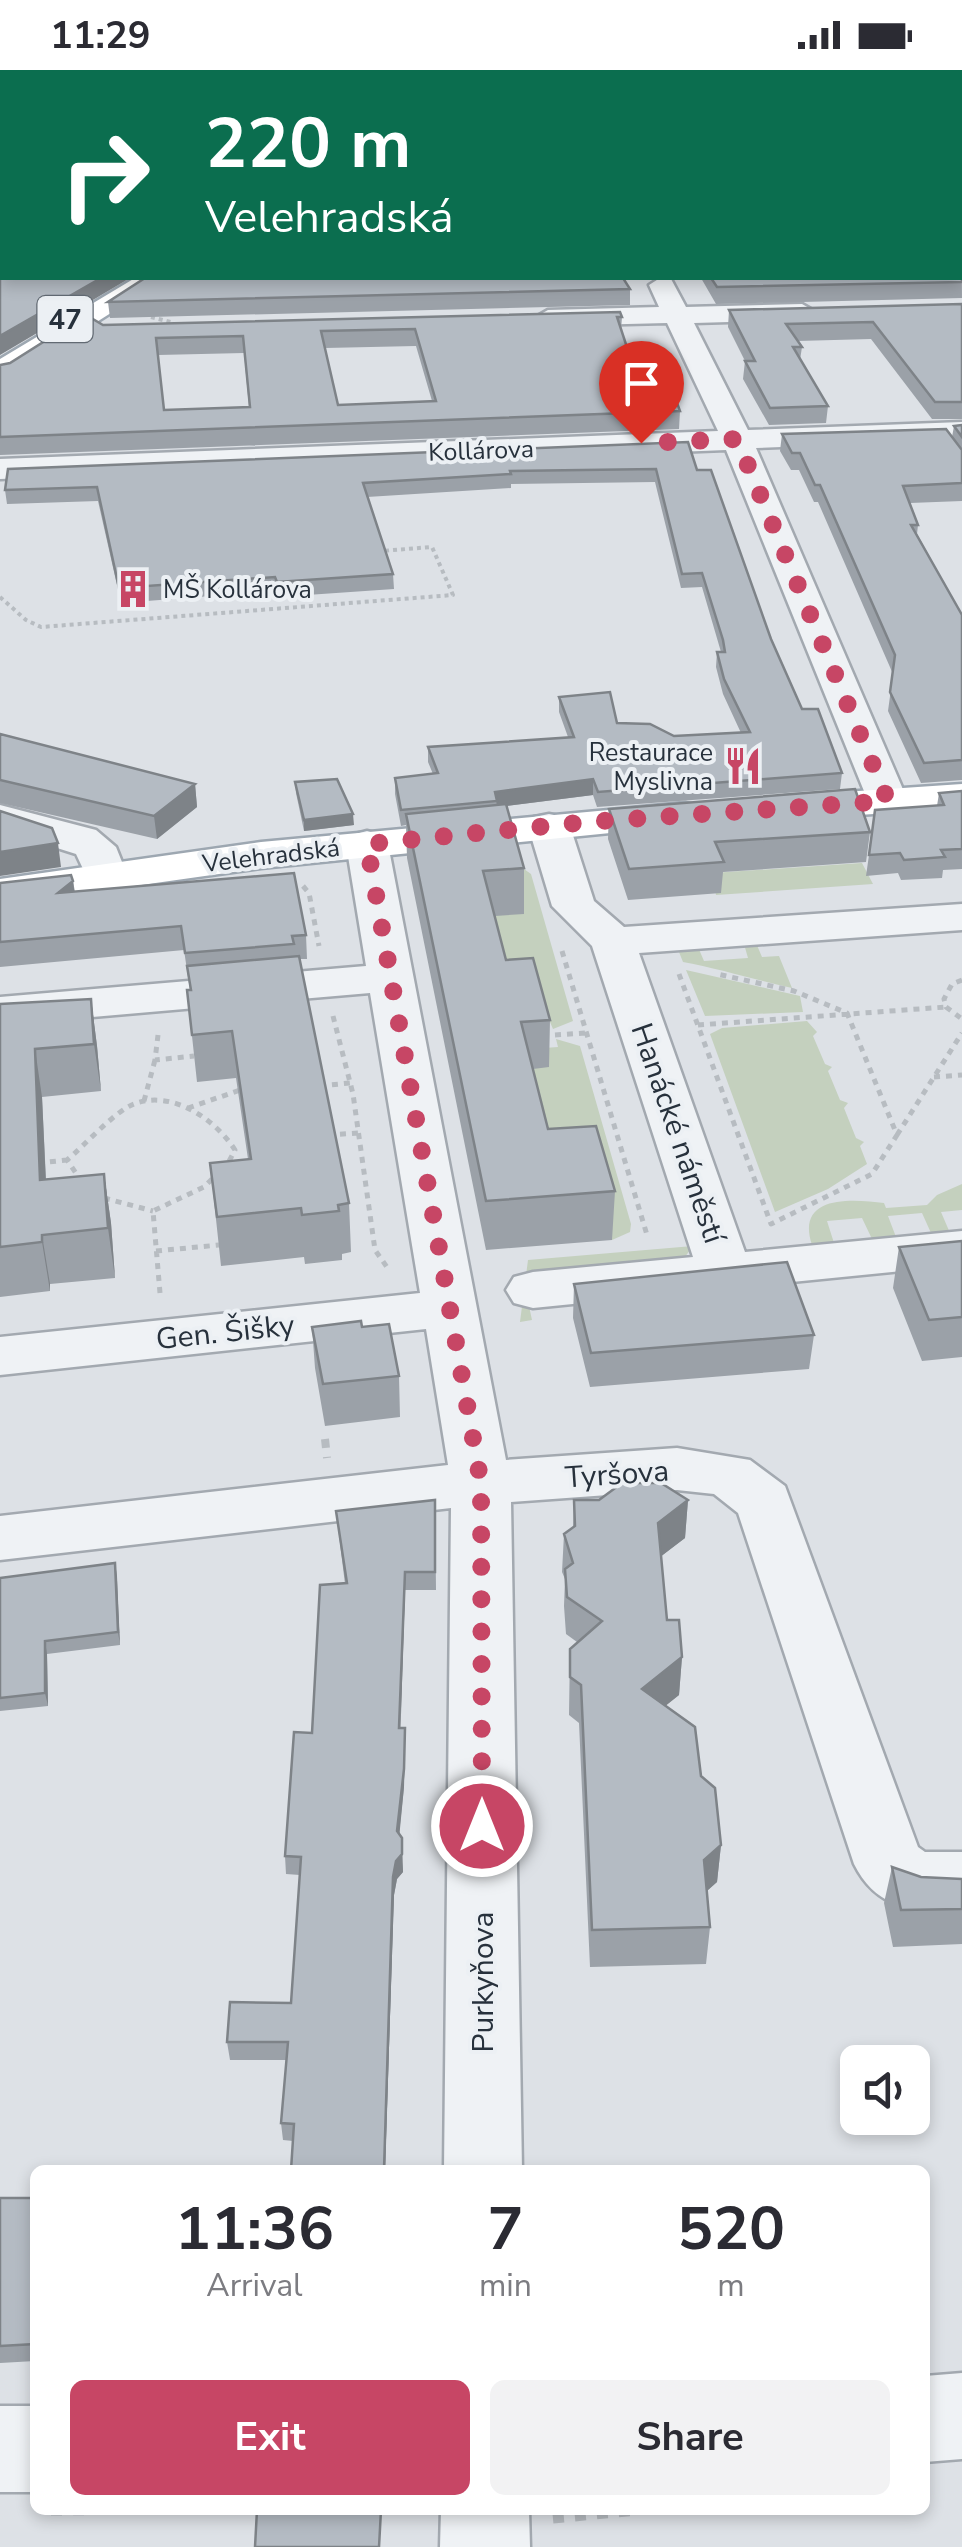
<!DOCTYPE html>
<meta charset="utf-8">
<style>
:root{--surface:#fff;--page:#f2f2f3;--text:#2b2b33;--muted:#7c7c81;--accent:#c74665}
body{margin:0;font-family:"Nunito Sans",sans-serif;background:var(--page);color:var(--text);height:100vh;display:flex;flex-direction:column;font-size:38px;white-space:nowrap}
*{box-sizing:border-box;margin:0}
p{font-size:32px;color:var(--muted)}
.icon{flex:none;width:55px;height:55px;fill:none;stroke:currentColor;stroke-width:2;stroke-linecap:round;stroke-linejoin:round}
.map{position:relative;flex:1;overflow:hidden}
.side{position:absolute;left:30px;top:2095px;width:900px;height:350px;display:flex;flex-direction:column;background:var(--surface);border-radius:15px;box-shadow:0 5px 15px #0003}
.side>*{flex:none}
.guide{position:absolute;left:0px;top:0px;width:962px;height:210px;box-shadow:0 5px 15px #0003;background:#0b6e4f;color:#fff;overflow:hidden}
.controls{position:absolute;left:840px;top:1975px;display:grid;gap:20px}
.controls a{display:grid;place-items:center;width:90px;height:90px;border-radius:15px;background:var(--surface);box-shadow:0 5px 15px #0003;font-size:50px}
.pin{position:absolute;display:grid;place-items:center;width:85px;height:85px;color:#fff;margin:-102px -42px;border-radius:50% 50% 50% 0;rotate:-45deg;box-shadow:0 0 10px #0007}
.pin .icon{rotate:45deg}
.me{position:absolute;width:110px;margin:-55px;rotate:0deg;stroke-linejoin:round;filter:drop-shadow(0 0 8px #0008)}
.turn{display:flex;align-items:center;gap:35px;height:210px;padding:0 40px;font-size:45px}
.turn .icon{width:130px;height:130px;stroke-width:2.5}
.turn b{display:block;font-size:70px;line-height:85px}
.eta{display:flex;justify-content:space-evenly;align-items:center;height:170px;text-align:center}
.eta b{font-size:60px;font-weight:700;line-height:70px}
.primary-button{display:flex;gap:20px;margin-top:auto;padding:20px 40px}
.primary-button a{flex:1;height:115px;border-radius:15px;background:var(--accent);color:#fff;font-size:40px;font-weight:700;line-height:115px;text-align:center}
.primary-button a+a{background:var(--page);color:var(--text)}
.status{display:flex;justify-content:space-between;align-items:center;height:70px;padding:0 50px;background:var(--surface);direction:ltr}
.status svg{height:28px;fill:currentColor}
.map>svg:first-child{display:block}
</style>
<div class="status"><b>11:29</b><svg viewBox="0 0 49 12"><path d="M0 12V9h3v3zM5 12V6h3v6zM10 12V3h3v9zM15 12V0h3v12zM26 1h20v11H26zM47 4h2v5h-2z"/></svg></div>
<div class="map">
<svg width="962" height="2477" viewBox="0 0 962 2477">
<rect width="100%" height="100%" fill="#dde1e6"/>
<!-- green -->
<path fill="#c4d0be" d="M862,793l11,21 -157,11 -4,-22z
M524,799l7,5 42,147 -20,8 -3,-7h-13l-32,-16 -22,-90z
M756,873l6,14 17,-1 13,32c-37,-8 -71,-19 -109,-26l-6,-15h21l6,14 44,-3 -4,-14z
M686,900l114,26 3,16 -98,4z
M807,951l10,11 -4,4 12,28 7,3 -4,4 12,29 8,3 -4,5 12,30 8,4 -4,4 7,18 -39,25 -53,23 -65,-178 12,-6z
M556,969l24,7 51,178 -1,8 -18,8 -18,-66 -47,4 -26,-108 23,-22 14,-1z
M962,1114v26l-21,2 9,21h-19l-9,-20 -34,3 8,21 -24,2 -10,-21 -35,3 7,22 -22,2c-17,-51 41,-46 72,-42l2,5 41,-3 10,-10z
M693,1176l-11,15 -153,45 3,14 -12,2 8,-62z"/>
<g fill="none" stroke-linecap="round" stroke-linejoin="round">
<!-- minor casing -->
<g stroke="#a3a9b0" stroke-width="5">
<path id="minor" d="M672,0h22l1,2h-22z
M939,0h22l1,2 -2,3z
M660,208l11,1 15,28 116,-3 14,8 -14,8 -108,3 54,107 214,-8v18l-206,8 152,353 -6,9 -14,3 -14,-3 -6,-9 -142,-351 -726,29v-20l718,-28 -51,-108 -119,3 -14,-8 14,-8 111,-3 -10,-22z
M0,735l96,25 20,17 12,30 -7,9 -15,4 -15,-4 -15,-32 -76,-24z
M549,744l15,3 6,9 24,75 30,26 338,-23v26l-323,23 106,299 217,-21v34l-429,43 -19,-5 -8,-13 8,-13 19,-5 160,-15 -101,-311 -40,-40 -24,-80 6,-9z
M367,761l15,4 6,9 118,616 171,-12 73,12 35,26 133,361 7,5h37v60c-46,2 -86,-3 -108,-48l-116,-351 -24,-19 -37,-4 -166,12 11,668h-78l7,-662 -451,52v-44l448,-51 -22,-136 -426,46v-38l420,-44 -50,-300 -370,32v-28l366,-31 -20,-122 6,-9z
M962,2303v86l-37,3v-86z
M0,2336h35v86h-35z
M441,2440h88l1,37h-90z"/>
</g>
<!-- major casing -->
<g stroke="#9da7b1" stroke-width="5">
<path id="major" d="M272,0h25l1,2h-25z
M135,208h31l-156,99 -10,3v-21z
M962,714v24l-177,12 -15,-3 -6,-9 6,-9 15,-3z
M685,733l15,3 6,9 -6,9 -439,44 -261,37v-26l261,-37z"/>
</g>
<!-- path-far3 -->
<path stroke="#b7bcc1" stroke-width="4" stroke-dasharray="4 4" stroke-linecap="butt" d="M151,247l23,6
M0,527l26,23 15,7 412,-32 -21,-48 -51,4"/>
<!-- path-far2 -->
<path stroke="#b7bcc1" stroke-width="5" stroke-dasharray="6 6" stroke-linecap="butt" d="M303,816l6,7 10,53
M562,881l85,284
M679,904l92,250 101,-50 25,-39 -50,-122 -53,-22 -77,-17
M962,910l-10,4 -8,15 2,8 16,12
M333,946l20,78 22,156 14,20
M698,955l248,-18
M158,965l-3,25 39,-4
M555,965l31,-2
M934,1007l28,-2
M320,1016l30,-3
M144,1031l11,-41
M188,1038l58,-20
M328,1065l30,-2
M897,1065l65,-102
M38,1093l29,-3
M82,1112l-15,-22c17,-14 48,-49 67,-56 38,-15 82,16 101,46l-8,15
M104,1128l49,13
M156,1181l63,-6
M160,1223l-7,-82 51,-24 10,-10"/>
<!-- path-far1 -->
<path stroke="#b7bcc1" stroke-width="8" stroke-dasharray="9 9" stroke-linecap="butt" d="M325,1369l2,19"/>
<!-- path -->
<path stroke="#b7bcc1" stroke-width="9" stroke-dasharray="11 11" stroke-linecap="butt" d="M51,2441l90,-1
M553,2449l94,-9"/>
<!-- minor -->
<use href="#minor" fill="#eff2f5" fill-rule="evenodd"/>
<!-- major -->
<use href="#major" fill="#fff" fill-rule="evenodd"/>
</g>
<!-- wall -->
<path fill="#9ba1a8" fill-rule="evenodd" d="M0,0l2,2v149l-2,-2z
M346,0h187h-5v2h-180z
M702,0h239l3,2h-239z
M961,90l1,138 -246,6 -15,-26h259z
M630,219v16l-520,13 -2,-16z
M962,234v115h-30l-61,-80 -74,2 5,6 -2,13 28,46 -2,17 -57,2 -26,-46 2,-18 -17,-34 1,-17z
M622,247l-1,13 20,60 39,21 -1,18 -679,26v-90l10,-2 93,-38zM416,276l16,55 -94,4 -13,-57zM244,283l5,54 -85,3 -6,-55z
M962,355v76l-52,2 8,22 -1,9 45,81v165l-41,3 -33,-72 5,-37 -75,-172h-4l-15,-32h-8l-11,-19 2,-17 170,3 2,-11z
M688,372l9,28 105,239 40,64 -2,16 -243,18 -4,-12 -86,11 17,62v46l-29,2 11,44 44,60 -1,47 -16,2 15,60 67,62 -3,49 -126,10 -79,-392 -1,-33 -5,1 -6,-32v-16l38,-4 -5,-12v-15l140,-10 -9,-25v-15l58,26 57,13 67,-3 -18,-39 -7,-27 1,-15h4l-19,-65 -21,1 -26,-106 -144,2v4l-144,9 26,77 1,15 -116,8 -2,-6 -155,12 -23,-102 -91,3 -2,-14z
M0,664l195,50 2,23 -40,32 -157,-36z
M295,712l59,43 -50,6 -8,-38z
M962,721v78l-19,1 -1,8 -41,2 -3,-7 -32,3 3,-21 68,-49 2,-13z
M609,739l261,23 -4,30 -143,10 -2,21 -93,7 -20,-61z
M73,811l2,11 231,43 1,24h-7l49,244 2,49 -9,2v6l-37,4 -1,-7 -83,9 -11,-103 38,-4 -12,-81 -39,4 -10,-92h3l-2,-13 -4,-27 -184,17v-84z
M91,929l6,47 4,45 -59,6 4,83 58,-6 7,49 4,55 -65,6v7l-50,6v-293z
M962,1171v116l-40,4 -29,-73 6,-41z
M574,1214l240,51 -5,34 -219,18 -17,-69z
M312,1257h50l37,49 1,41 -75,9 -10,-58z
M435,1430l1,90h-31l-5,138h5l-1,59 -5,47 4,38 -6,7 -3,16 -9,275h-94l2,-29 -10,-1 -2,-17 6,-63h-57l-3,-18 64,-39 9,-128 -14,-1 -1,-18 60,-272 -9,-73z
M574,1430h114l-3,38 -24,18 6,64 15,37 -3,38 -14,11 36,70 20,69 -4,37 -10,9 3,36 -4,37 -116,3 -11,-244 -10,-8 1,-66 7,-7 -11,-8 -2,-28 1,-27 -3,-7 2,-38 9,-6z
M115,1493l5,82 -73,9 1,52 -48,5v-133z
M892,1797l29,10 41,2v65l-69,3 -9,-44z
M0,2128h35v163l-35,2z"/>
<!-- shaded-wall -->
<path fill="#7e8388" d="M469,0h64h-5v2h-59z
M101,208h29l-130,77v-19z
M593,709v16l-96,12 -2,-15z
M195,714l2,23 -40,32 -3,-23z
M353,744l1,11 -50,6v-11z
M58,773l3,24 -61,9v-24z
M73,811l3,24 -18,-12z
M91,929l6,47 4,45 -7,-47z
M35,979l7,48 6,132 -8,-49z
M104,1104l7,49 4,55 -7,-50z
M42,1165l8,49v7l-8,-49z
M688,1430l-3,38 -30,23 3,-38z
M115,1493l2,13 3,69 -2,-13z
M405,1502v18l-5,156 2,-123z
M45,1571l2,13 1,52 -3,-13z
M682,1587l-3,38 -40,32 3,-38z
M405,1658l-1,59 -6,62 -1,-18z
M402,1768l1,34 -6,7 -3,16 -9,275h-1l9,-293z
M721,1775l-4,37 -17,15 4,-37z"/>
<!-- building -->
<path fill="#b4bbc3" stroke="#7e8388" stroke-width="2.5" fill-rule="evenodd" d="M0,0h249l1,2h-248v135l-2,-2z
M365,0h111l4,2h-115z
M726,0h215l3,2h-216z
M960,15l2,2v58l-2,1z
M960,85l2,9v118l-245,5 -6,-9h249z
M2,153v55h99l-101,58v-111z
M145,208h478l7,11 -522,13z
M962,234v98h-27l-62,-80 -87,2 16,23h-9l35,59 -58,2 -25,-47h10l-26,-51z
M620,242l2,5h-5l24,73 31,-1 8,22 -680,26v-72l10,-2 76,-48 17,10zM415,259l21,72 -98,4 -17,-74zM243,266l7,71 -86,3 -8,-72z
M962,355v12l-8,-11z
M946,359l16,21v33l-59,3 15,39h-7l51,90v145l-38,3 -34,-71 5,-37 -75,-170h-5l-15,-32h-8l-10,-19z
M688,372l9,28h14l60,169 31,70h16l24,64 -244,19 -5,-13 -98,13 2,9 -96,9 -6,-32 43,-5 -10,-26 146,-10 -15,-40 51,-5 7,31 33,1 24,12 76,-4 -26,-53 -7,-27h8l-2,-12 -21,-67 -20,1 -26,-105 -146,2 1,3 -148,9 30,91 -116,8 -2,-5 -156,11 -22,-101 -92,3 3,-21z
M0,664l195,50 -41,32 -154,-36z
M337,709l16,35 -49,6 -9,-38z
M855,719l15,43 -155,10 9,20 -95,7 -20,-60z
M962,721v58l-21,1 4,7 -41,3 -4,-7 -31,2 6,-45 69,-5 -5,-12z
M506,734l18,64 -41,3 23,89 27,-2 17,62 -29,2 27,107 48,-3 19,65 -129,10 -80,-387z
M0,741l52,17 6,15 -58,9z
M294,803l12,62 -14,1 2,8 -109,9 -4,-27 -181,16v-59l71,-8 2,6 -15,12z
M299,886l50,247 -11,2 1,6 -37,4 -1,-7 -84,9 -7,-54 41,-4 -19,-128 -40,4 -5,-45h4l-4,-24z
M91,929l3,45 -59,5 5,131 64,-6 4,54 -66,7v7l-42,5v-243z
M962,1171v76l-33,3 -30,-73z
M787,1192l27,73 -223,18 -17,-69z
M361,1251l1,6 27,-3 10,52 -76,8 -11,-57z
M622,1413h39l27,17 -30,23 9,97h12l3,37 -40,32 53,38 6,49 14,12 6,57 -17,15 6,67 -118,3 -11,-245 -11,-8v-28l32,-28 -35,-24 -2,-28 8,-6 -9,-29 11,-8 -1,-26h25z
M435,1430v72h-30l-6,156h6l-1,41 -7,62 5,7v16l-6,7 -3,16 -9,293h-93l3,-46 -13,-1 7,-81h-61l3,-40 61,1 10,-146 -16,-1 9,-124 18,1 8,-148 27,-2 -11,-72z
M115,1493l3,69 -73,9v52l-45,5v-120z
M892,1797l29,10 41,2v30l-61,1z
M0,2128h35v146l-35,2z
M257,2440h124l-2,37h-124z"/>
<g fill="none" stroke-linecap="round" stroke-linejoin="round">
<!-- route -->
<path stroke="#c74665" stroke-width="18" stroke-dasharray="0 32.4" d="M482,1756l-1,-343 -114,-639 220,-22 301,-21 -151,-362 -96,4"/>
</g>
<!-- icons -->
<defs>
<g id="building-bare" transform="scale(3)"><path d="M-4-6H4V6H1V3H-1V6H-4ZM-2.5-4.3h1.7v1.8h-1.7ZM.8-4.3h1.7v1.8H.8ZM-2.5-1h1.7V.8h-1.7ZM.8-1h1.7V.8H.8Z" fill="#c74665" stroke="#ecf0f4" stroke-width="2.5" paint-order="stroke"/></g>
<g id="restaurant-bare" transform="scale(3)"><path d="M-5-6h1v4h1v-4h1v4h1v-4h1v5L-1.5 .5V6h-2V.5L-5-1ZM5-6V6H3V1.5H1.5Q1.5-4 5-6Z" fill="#c74665" stroke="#ecf0f4" stroke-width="2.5" paint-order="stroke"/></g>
</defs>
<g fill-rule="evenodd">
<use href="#building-bare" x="133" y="519"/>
<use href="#restaurant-bare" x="743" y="696"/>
</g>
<g text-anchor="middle" stroke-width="8" stroke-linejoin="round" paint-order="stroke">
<!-- far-street labels -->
<g font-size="25" fill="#27313c" stroke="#ecf0f4">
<text transform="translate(481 380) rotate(-2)" y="9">Kollárova</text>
<text transform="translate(271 785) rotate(-7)" y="9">Velehradská</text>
</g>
<!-- far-poi labels -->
<g font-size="25" fill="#27313c" stroke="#ecf0f4" text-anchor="start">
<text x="163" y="528">MŠ Kollárova</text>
<text x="713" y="691" text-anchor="end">Restaurace<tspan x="713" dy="29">Myslivna</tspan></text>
</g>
<!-- shield labels -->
<rect fill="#ecf0f4" stroke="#626a73" stroke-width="2.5" x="37.5" y="226" width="55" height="46" rx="8"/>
<g font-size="28" font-weight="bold" fill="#27313c">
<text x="65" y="259">47</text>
</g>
<!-- street labels -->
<g font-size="30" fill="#27313c" stroke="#ecf0f4">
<text transform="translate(678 1063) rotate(71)" y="10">Hanácké náměstí</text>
<text transform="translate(225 1262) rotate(-6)" y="10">Gen. Šišky</text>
<text transform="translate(617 1404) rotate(-4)" y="10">Tyršova</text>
<text transform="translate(483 1912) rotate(-90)" y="10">Purkyňova</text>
</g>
</g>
</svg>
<div class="controls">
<a><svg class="icon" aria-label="sound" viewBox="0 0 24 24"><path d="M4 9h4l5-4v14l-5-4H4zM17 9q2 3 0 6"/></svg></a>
</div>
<div class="pin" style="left:641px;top:373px;background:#d93025"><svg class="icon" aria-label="arrive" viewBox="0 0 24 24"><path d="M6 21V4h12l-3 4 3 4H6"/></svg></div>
<svg class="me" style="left:482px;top:1756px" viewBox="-20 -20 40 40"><circle r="17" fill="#c74665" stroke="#fff" stroke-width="3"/><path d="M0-11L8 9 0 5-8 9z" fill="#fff"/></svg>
<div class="guide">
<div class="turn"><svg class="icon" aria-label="right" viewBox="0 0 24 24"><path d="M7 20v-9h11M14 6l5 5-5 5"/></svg><div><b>220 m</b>Velehradská</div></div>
</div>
<section class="side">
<div class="eta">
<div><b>11:36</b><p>Arrival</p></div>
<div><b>7</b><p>min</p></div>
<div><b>520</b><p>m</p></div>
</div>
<div class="primary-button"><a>Exit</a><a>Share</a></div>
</section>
</div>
